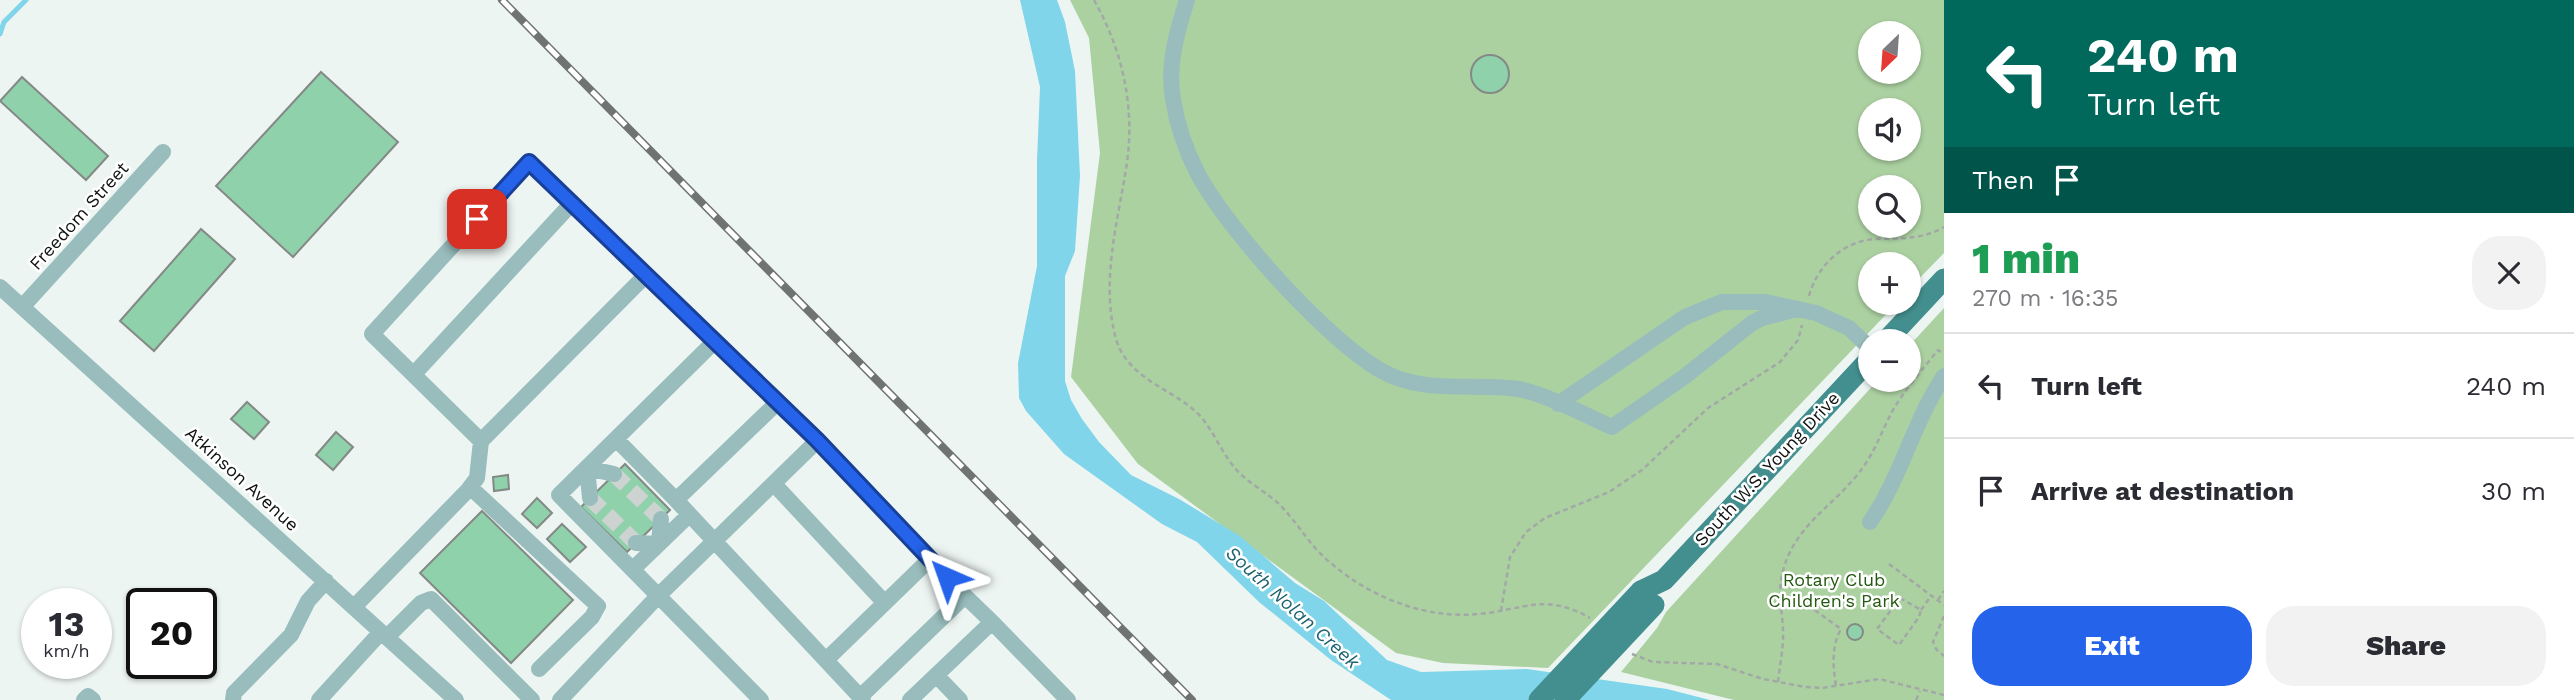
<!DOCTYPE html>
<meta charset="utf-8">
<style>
:root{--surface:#fff;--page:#f2f2f3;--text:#2b2b33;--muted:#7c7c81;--line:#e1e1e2;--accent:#2563eb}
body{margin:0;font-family:"Work Sans",sans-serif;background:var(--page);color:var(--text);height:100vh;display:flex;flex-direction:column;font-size:26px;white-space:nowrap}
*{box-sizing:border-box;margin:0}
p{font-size:23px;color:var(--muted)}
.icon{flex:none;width:38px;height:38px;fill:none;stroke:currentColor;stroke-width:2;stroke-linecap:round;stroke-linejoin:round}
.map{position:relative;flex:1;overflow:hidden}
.details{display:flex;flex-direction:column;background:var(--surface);width:630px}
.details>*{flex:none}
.top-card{background:#00695c;color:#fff;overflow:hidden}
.needle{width:46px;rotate:205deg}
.tools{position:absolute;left:1858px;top:21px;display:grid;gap:14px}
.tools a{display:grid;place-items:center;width:63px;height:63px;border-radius:50%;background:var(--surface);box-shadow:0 2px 5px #0004;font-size:35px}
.speed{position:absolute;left:21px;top:588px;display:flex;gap:14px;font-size:35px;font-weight:700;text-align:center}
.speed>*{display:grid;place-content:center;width:91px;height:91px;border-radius:50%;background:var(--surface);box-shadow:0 2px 5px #0004;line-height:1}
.speed small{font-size:18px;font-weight:400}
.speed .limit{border:4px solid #111;border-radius:10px;background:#fff;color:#111}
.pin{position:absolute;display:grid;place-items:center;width:60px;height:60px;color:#fff;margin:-30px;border-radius:14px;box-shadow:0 4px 10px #0006}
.me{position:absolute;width:77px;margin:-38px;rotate:317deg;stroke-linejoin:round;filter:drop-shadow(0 0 5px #0008)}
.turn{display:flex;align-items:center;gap:24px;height:147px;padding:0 28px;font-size:32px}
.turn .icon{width:91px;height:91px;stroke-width:2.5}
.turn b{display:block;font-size:49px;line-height:60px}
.then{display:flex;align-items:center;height:66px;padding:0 28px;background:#0003;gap:14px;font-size:26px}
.round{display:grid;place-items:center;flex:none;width:74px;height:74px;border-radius:28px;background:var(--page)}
.head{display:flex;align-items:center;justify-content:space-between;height:119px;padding:0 28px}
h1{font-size:42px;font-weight:800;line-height:52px;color:#1e9e55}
.button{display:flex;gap:14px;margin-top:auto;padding:14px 28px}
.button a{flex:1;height:80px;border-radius:28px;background:var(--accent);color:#fff;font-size:28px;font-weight:800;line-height:80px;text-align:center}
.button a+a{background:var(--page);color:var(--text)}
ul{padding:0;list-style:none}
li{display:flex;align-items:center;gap:21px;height:105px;padding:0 28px;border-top:2px solid var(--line)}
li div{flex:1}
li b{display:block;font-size:26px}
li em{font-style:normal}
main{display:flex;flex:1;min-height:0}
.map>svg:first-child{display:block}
</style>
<main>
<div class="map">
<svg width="1944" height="700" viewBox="0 0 1944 700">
<rect width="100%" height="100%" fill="#edf5f3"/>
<!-- green -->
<path fill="#acd1a1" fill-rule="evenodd" d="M1070,0h874v253l-35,36v-25h-38v39h26l-349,365 -105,-5 -47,-10 -258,-189 -67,-87 29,-224 -11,-115zM1871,33h38v39h-38zM1871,110h38v39h-38zM1871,187h38v39h-38z
M1944,308v392h-210l-113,-28 36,-44 9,-16 212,-232h31v-34z"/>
<!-- water -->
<path fill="#80d5ea" d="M1020,0h37l8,22 10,49 5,105 -5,75 -10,25v105l6,19 11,19 17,23 32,33 48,24 61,37 55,47 29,18 63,59 34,12 106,-3 140,20 43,11h-319l-60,-40 -72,-58 -62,-60 -35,-18 -98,-70 -38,-43 -7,-13 -1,-35 19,-97v-105l3,-74z"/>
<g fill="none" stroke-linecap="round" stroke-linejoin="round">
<!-- stream -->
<path stroke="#80d5ea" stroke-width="5" d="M0,34l4,-12 22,-22"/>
</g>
<!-- building -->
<path fill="#8fd1aa" stroke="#848986" stroke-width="2" d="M1471 74a19 19 0 1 1 38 0a19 19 0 1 1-38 0Z
M321,72l77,70 -105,115 -77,-71z
M22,77l86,79 -22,24 -86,-79z
M201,229l34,30 -81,92 -34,-30z
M247,402l22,20 -15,17 -23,-20z
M336,432l17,15 -20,23 -17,-15z
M625,464l45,46 -43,42 -46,-45z
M508,475l1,14 -15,2 -1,-14z
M537,498l15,15 -15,15 -15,-14z
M482,511l91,89 -62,63 -91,-90z
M562,524l24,23 -16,15 -23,-23z
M1847 632a8 8 0 1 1 16 0a8 8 0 1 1-16 0Z"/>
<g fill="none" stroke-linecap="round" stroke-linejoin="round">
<!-- minor-tunnel -->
<path stroke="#ccd3d1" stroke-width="16" stroke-dasharray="16 8" stroke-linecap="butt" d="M614,474l47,45
M590,498l46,45"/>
<!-- path -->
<path stroke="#a2a8a6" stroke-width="2.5" stroke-dasharray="5 3.5" stroke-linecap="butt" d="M1094,0c29,51 42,110 32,169 -8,50 -23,105 -13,157 2,12 6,25 14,34 20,26 54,34 75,58 12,15 20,34 32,49 12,15 31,24 45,37 14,14 24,30 37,45 13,14 29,26 45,36 35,21 77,33 117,29 46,-4 67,-22 112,4
M1809,296c8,-30 34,-55 66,-57 24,-1 47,1 69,-12
M1889,564l55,41
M1900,598l21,12 -2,7 -20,28 -22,-16z
M1801,600l40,29c-10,18 -8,37 -5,57
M1938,600l6,-9
M1921,610l10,-14
M1501,611l9,-54 16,-25 19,-14 64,-26 33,-22 66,-62 72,-46 18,-22 4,-15
M1944,616l-11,26 3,7 8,7
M1632,654l21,8 64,2 46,15 42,8 17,1 57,-9 65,16
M1778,682c2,-18 6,-36 5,-54 -1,-17 -5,-35 -1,-53 11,-51 54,-69 82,-109 12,-17 19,-38 29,-56 13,-22 30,-41 45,-60l6,4
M1916,700l4,-9"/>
<!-- minor -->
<path stroke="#98bdbc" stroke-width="16" d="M1187,0c-10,31 -20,66 -14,99 4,26 13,52 25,75 29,55 138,178 194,202 41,17 84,7 126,13 25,4 69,27 94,38l72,-50 68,-54 10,-5 35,-9
M0,287l456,413
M23,306l140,-154
M715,341l-156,154 202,205
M414,374l158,-171
M1558,404l127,-87 37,-15h44l50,11 33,15 22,21
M616,439l60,61 187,200
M481,441l-109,-107 157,-172 289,278
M774,484l110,118
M470,487l128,119 -6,11 -53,52
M590,498l-3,-30 27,6
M676,500l102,-98
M1870,522c32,-46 43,-100 74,-146
M636,543l23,1 2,-25
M633,569l56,-54
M354,607l114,-117 9,-12 4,-37 165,-166
M992,622l76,78
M387,637l34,-34 10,-4 101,101
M826,660l104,-101
M936,675l24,25
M84,700l4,-4 5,4
M233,700l1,-7 57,-58 17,-34 18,-20
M319,700l62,-68
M560,700l99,-105 159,-155 147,156 -105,101
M910,700l82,-78 -27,-26"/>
<!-- major -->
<path stroke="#438e8e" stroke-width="21" d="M1886,341l58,-62
M1641,591l23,-11 207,-222"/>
<!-- rail casing -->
<g stroke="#6f7473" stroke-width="8">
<path id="rail" d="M502,0l690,700"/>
</g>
<!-- rail -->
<use href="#rail" stroke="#fff" stroke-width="5" stroke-dasharray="16" stroke-linecap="butt"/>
<!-- major-bridge -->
<path stroke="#438e8e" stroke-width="21" d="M1539,700l102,-109
M1565,700l89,-95"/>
</g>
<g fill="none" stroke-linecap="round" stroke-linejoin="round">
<!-- route casing -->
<g stroke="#184099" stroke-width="18">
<path id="route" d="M477,219l52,-57 288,278 130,137"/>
</g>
<!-- route -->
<use href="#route" stroke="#2563eb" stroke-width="12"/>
</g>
<g text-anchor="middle" stroke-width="5" stroke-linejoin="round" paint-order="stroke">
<!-- street labels -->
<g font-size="18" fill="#0f1211" stroke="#fff">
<text transform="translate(79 216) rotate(-48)" y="6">Freedom Street</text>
<text transform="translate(1767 469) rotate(-47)" y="6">South W.S. Young Drive</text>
<text transform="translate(242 479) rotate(42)" y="6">Atkinson Avenue</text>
</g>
<!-- park labels -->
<g font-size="18" fill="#245910" stroke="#fff">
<text x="1834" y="586">Rotary Club<tspan x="1834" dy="21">Children's Park</tspan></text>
</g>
<!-- water labels -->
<g font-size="19" font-style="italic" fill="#1d6271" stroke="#fff">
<text transform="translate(1293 607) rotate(42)" y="7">South Nolan Creek</text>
</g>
</g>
</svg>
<div class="tools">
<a><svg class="needle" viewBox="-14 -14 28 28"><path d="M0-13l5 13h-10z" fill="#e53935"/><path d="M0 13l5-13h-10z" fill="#7c7c81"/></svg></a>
<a><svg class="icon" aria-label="sound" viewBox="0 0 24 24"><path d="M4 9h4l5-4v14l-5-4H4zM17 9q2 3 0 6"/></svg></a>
<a><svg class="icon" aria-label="search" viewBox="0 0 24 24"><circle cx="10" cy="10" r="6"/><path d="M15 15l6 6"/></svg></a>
<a>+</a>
<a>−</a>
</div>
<div class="speed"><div>13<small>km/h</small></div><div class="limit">20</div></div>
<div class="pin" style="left:477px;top:219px;background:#d93025"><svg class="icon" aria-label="arrive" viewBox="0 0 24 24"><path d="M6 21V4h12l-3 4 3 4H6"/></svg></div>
<svg class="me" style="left:947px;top:577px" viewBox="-20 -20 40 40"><path d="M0-17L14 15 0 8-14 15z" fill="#2563eb" stroke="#fff" stroke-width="4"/></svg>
</div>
<section class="details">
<div class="top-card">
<div class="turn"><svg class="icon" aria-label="left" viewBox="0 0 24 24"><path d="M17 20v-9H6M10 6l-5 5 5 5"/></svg><div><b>240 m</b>Turn left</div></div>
<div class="then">Then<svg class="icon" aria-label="arrive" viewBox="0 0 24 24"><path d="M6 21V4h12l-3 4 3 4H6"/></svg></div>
</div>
<div class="head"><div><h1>1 min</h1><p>270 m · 16:35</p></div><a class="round"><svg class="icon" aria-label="close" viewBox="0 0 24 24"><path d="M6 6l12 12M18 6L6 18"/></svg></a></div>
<ul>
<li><svg class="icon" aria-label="left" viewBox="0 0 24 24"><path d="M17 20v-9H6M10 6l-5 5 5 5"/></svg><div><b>Turn left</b></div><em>240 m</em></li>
<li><svg class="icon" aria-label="arrive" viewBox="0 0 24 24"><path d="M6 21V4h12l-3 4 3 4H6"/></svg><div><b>Arrive at destination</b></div><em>30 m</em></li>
</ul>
<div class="button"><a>Exit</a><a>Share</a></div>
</section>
</main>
